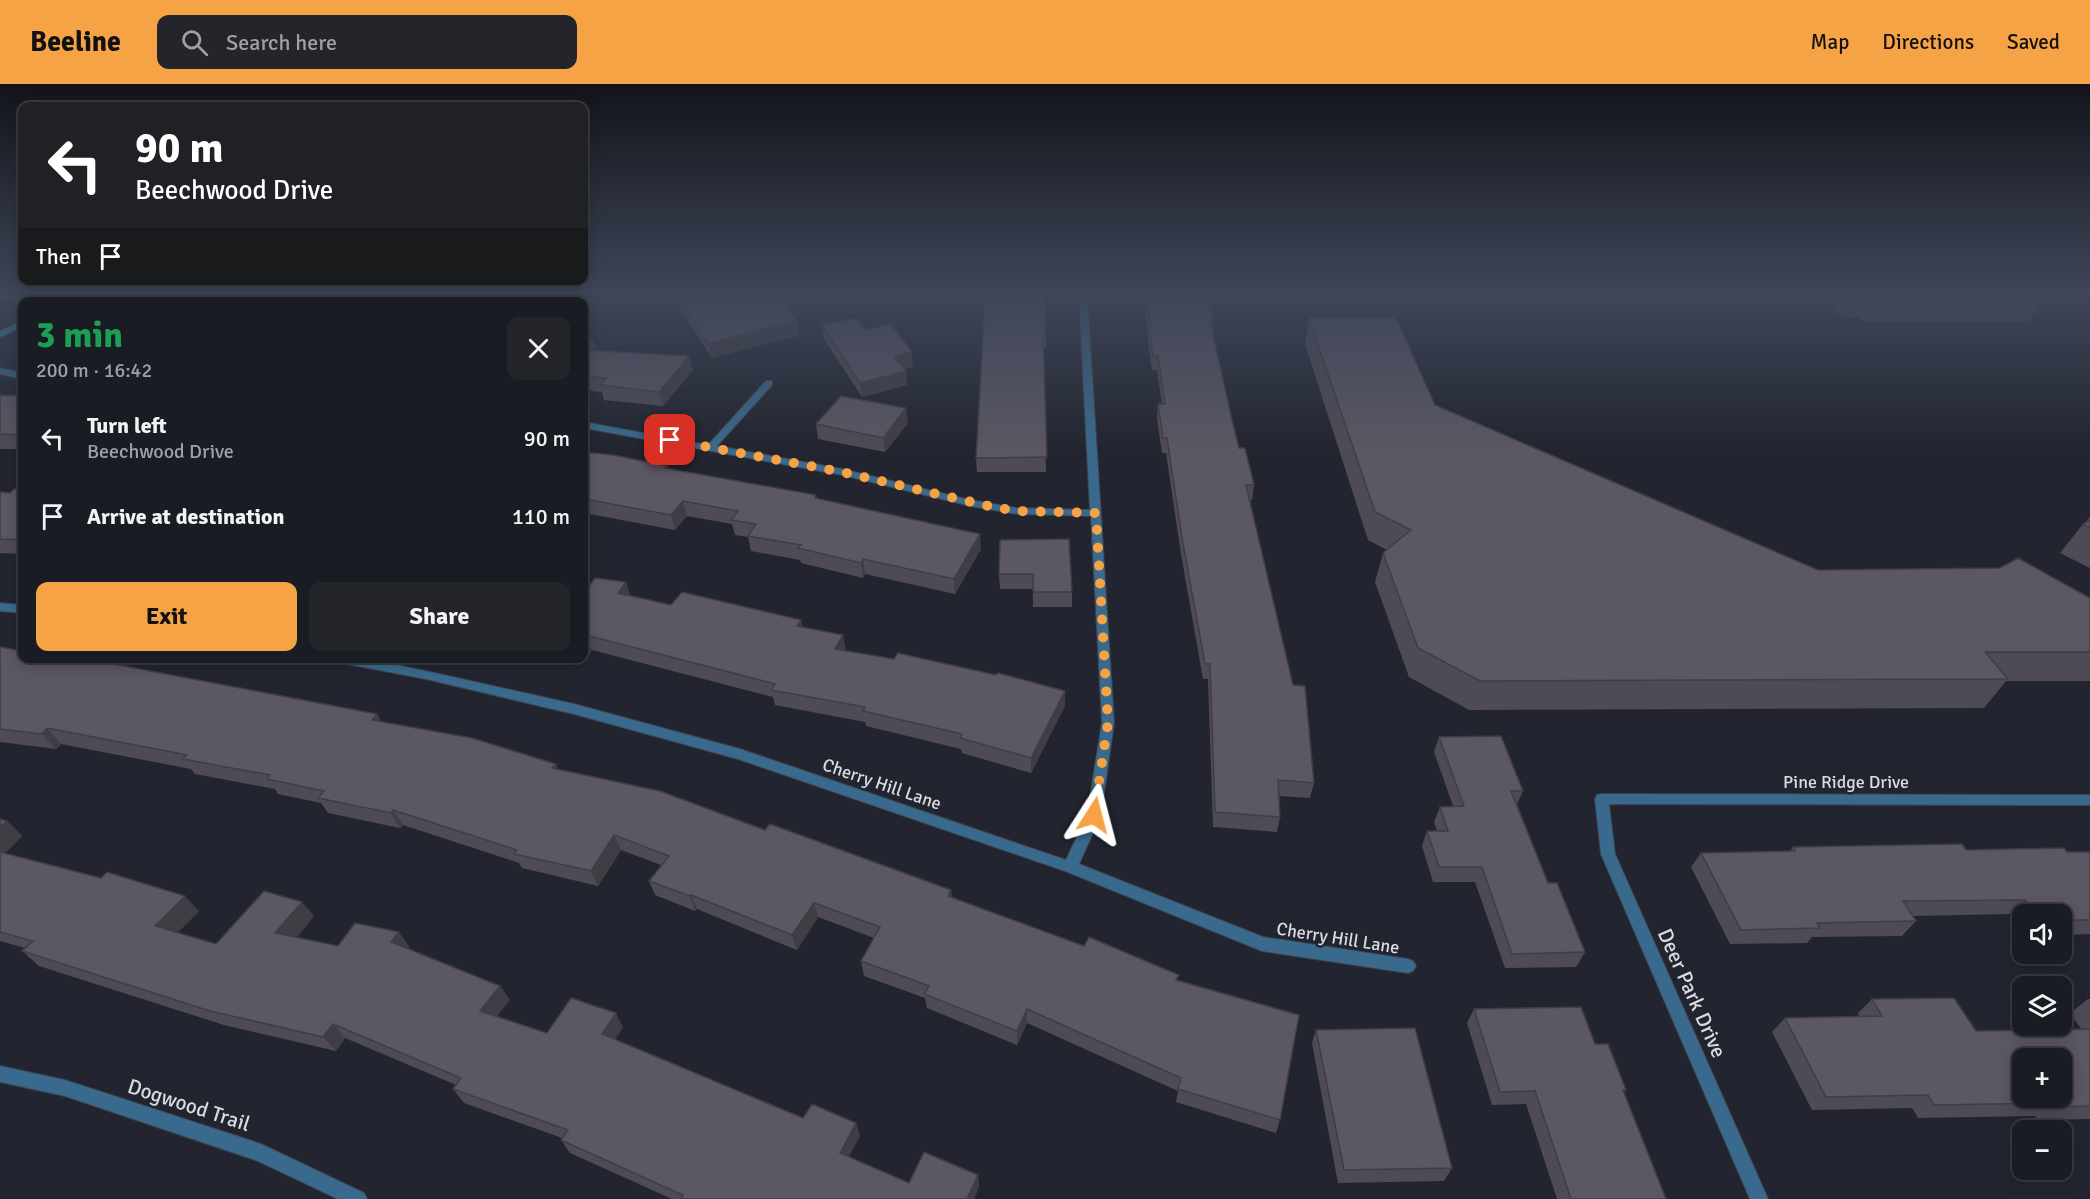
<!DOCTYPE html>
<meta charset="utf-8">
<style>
:root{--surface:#1a1c23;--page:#23252b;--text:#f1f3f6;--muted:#9fa1a6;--line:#383a41;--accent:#f5a345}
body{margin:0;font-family:Signika,sans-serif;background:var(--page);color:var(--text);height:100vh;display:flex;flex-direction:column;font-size:22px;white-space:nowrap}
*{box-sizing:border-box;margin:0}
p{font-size:20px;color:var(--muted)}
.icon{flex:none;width:33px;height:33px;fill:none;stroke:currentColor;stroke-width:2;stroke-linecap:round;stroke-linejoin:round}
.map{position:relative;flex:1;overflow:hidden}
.side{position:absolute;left:18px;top:213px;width:570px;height:366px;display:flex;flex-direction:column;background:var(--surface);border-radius:12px;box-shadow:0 3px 15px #0003,0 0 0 2px var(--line)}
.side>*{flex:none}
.banner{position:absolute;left:18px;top:18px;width:570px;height:183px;border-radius:12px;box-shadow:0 3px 15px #0003,0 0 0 2px var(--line);background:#202124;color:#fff;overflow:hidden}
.fabs{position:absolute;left:2012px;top:820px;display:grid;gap:12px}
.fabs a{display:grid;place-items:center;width:60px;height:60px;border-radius:12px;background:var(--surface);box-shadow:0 3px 15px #0003,0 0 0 2px var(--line);font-size:30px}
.pin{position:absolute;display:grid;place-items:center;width:51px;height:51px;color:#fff;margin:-26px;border-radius:12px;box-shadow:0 3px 9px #0006}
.me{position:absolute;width:66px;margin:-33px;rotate:9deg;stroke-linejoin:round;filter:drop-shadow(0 0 4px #0008)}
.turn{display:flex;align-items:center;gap:21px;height:126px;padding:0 18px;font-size:27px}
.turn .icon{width:78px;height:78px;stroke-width:2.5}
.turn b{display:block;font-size:42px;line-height:51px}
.then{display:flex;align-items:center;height:57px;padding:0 18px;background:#0003;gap:12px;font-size:22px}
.round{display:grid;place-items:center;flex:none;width:63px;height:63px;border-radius:12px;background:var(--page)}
.head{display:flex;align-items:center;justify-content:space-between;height:102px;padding:0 18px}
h1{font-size:36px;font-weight:700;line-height:45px;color:#1e9e55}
.button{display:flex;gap:12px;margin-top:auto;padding:12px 18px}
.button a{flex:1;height:69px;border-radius:12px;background:var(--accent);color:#111;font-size:24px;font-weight:700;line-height:69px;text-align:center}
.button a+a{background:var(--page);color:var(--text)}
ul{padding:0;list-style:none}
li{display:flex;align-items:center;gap:18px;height:78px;padding:0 18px}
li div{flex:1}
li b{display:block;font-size:22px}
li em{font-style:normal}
header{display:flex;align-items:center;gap:36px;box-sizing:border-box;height:84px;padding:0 30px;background:var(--accent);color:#111}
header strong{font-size:28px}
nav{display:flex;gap:33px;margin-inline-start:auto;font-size:21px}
.search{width:420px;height:54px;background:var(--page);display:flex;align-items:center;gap:15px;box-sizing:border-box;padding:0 21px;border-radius:12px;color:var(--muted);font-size:22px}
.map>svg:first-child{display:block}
</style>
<header>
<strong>Beeline</strong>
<div class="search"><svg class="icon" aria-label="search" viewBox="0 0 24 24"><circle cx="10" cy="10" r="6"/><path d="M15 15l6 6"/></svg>Search here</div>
<nav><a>Map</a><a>Directions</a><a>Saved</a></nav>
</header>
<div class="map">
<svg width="2090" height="1115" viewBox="0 0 2090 1115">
<rect width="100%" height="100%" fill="#22252f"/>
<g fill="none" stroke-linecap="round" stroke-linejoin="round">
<!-- street casing -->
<g stroke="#3f424c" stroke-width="2">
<path id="street" d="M1079,211h8l27,428 -13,92 -22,49 184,73 145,22 5,2 3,5 -3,5 -5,2 -146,-22 -197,-80 -327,-112 -164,-45 -148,-35 -90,-17 -6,-4h32l64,13 148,33 166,45 326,111 21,-45 15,-92 -11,-207 -74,-2 -47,-8 -128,-31 -258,-47v-6l124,23 58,-64h6v4l-55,61 125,23 128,31 47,8 73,2z
M0,284l22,5v6l-22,-5z
M0,519l22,2v8l-22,-2z
M1602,710l488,1v10l-481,-1 6,50 153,345h-18l-149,-345 -6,-55 2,-4z
M0,982l65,14 196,64 103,49 3,6h-29l-80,-38 -193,-65 -65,-14z"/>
</g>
<!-- secondary casing -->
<g stroke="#3f424c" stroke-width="2">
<path id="secondary" d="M87,211h10l-12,7h-12z
M19,238h3v5l-22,10v-6z"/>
</g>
<!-- street -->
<use href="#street" fill="#396a8d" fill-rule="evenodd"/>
<!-- secondary -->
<use href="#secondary" fill="#3d91c9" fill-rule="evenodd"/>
</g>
<!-- wall -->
<path fill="#4e4b55" d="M0,211h28l-8,6h-20z
M671,211h105l24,40 -88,23z
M1143,211h64l7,26 -2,11 27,116 15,37 -2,15h-2l64,283 -4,15 -31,-2 1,21 -3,15 -64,-5 -5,-148h-5l-22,-125 -15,-101h-4l-5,-34 1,-15h4l-5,-34h-5l-4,-27v-12z
M1820,211h226l-17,26h-166l-4,-4h-17z
M985,219l61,32v14h-2l2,123h-69l-1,-14z
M1309,234l126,87 383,165 272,28v83h-84l-22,27 -515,2 -60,-33 -34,-95 8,-29 4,-3 -19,-10 -63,-196z
M822,241l43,5 48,37 -9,2 2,2 1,14 -45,12 -38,-58z
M584,255l9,1 4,11 96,19 -30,36 -59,-6 -2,-8 -18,-2z
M0,311l22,1v53h-22z
M908,339l-23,29 -67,-13 -2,-15z
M584,368l83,14 1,3 148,26 1,3 164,51 -26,45 -90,-20 -2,4 -62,-15 -1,-3 -49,-9 -3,-14 -13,-2 -3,-11 -45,-8 -12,14 -91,-17z
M22,406v64l-22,-1v-61l10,1z
M2090,432v52l-30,-15 23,-29 5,-3h-1z
M1069,455l3,53v15h-39v-18h-33l-1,-15z
M626,498l4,13 41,10 132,22 43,23 -1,1 220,40v15l-34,67 -69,-20 -1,-4 -95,-23 -1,-4 -90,-17 -2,-8 -181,-47 -2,3 -6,-1v-59z
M0,563l22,11 94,4 2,3 259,49 4,8 177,48 207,60 413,151 102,139 -4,13 -100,-31 2,-11 -151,-68 -10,22 -90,-37 -2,-10 -61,-22 -3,-15 13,-23 -56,-21 -21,33 -100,-41 -2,2 -40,-16 -6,-14 12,-16 -40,-15 -23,36 -76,-18 -3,-5 -116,-38 -3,3 -72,-15 -7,-10 -43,-9 -3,-5 -80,-15 -4,-5 -130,-25 -5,5 -56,-7z
M1439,653l84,54 -6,13 31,79 37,69 -9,15 -71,1 -30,-86h-42l-11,-36 5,-15h10l-3,-9 6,-15 13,-1 -19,-54z
M0,735l7,2 15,15 -17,17 194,58 -22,22 39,11 98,-28 -18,22 42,8h71l-1,2 92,38 10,14 -14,16 51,17 76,-6 -8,12 188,79 53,5 4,13 -12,21 61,26 69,-8 1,12 -5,12h-302l-102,-46 -9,-13 1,-2 -98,-35 -11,-14 3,-4 -111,-47 -9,13 -112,-26 -185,-59 -17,-15 3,-3 -25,-7z
M1793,763l297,5v82l-29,1v-20h-39v16l-12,-17 -98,2 4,5 -14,15 -90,1 -5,6 -77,1 -39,-77 10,-14 89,-2z
M1872,915l104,32 105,-2 -11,-16 18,-14h2v120l-53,1 -2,-4 -117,2 -6,-10 -100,2 -40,-78 13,-14 74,-2 -1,-3z
M1474,925l121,35 31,46 -2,2 42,107h-109l-31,-95 -34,1 -25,-82z
M1316,946l136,138 -8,13 -106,2 -26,-140z"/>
<!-- shaded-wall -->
<path fill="#403d45" d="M16,211h12l-8,6z
M272,211h7v7h-7z
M797,237l3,14 -88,23 -4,-14z
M593,256l5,14 -14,-4z
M912,268l1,15 -17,4 -2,-14z
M689,272l4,14 -30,36 -4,-14z
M906,287l1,14 -45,12 -2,-14z
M906,324l2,15 -23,29 -2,-14z
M683,417l4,15 -12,14 -4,-15z
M980,450l1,15 -26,45 -1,-15z
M863,475l2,15 -2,4 -2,-15z
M626,498l5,16 -13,-5z
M801,536l3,15 -7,-9z
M586,551l6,15 -2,3 -6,-15z
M843,551l3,15 -8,14 -3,-15z
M1065,607v15l-34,67v-15z
M377,630l9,16 -14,-10z
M47,644l14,16 -5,5 -14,-15z
M556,680l7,15 -11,-11z
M393,726l10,15 -3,3 -9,-15z
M7,737l15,15 -22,22v-31z
M614,751l7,15 -23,36 -7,-15z
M951,806l2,14 -5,-8z
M691,811l6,14 -2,2 -5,-15z
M185,812l14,15 -30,30 -14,-15z
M302,818l12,14 -26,32 -13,-15z
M814,819l4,14 -21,33 -5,-15z
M399,848l10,14 -7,10 -11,-14z
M500,902l10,14 -20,25 -10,-14z
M1027,925v14l-10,22v-14z
M616,929l7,14 -13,21 -8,-14z
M333,940l12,14 -9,13 -13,-14z
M856,1039l4,13 -16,30 -4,-13z
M978,1091l1,12 -5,12h-7z"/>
<!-- building -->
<path fill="#5b5763" stroke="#403d45" stroke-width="1.5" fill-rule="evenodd" d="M153,211h119v7h-127z
M677,211h99l21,26 -89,23z
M1025,211h20l1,40h-3l4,122 -71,1 9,-155z
M1146,211h61l7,26h-4l23,103 6,24h6l9,37h-8l47,200 12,1 9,97 -36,-3 2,37 -65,-5 -5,-148h-5l-23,-126 -15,-100h-4l-5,-34h7l-7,-48h-5l-4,-27h2z
M857,234l8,12 26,-6 21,28 -18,5 12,14 -46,12 -38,-58z
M1309,234h87l39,87 383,165 182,-2 18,-10 72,40v54h-105l23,27 -528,2 -62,-33 -35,-95 28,-23 -36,-18z
M584,255l9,1 -9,10 105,6 -30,36 -59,-7 6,-7 -22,-2z
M0,311l22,1v39l-22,-1z
M841,312l65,12 -23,30 -67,-14z
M584,368l29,3 54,11 -2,2 151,27 -1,3 165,36 -26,45 -91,-20 -2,4 -63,-15 3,-3 -53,-9 8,-12 -25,-4 7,-9 -55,-10 -12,14 -87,-16z
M14,405l8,1v50l-22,-1v-47l10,1z
M2090,436v8l-7,-4z
M1069,455l3,53h-39v-18h-34l1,-34z
M595,494l31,4 -8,11 53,12 11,-13 119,28 -4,6 46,9 -8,14 59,10 4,-6 98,22 2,-2 67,18 -34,67 -71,-20 2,-4 -99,-23 2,-4 -94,-17 4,-6 -189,-49 -2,3v-45z
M0,563l22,4v7h62l32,4 -2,2 263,50 -5,6 100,18 84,26 -4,4 108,23 105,39 5,-6 181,66 -3,6 136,50 5,-9 90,38 -3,5 123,35 -19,105 -102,-31 3,-11 -154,-69 -10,22 -93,-37 5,-8 -68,-25 19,-34 -66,-24 -22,32 -101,-40 -1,1 -41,-15 20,-25 -55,-21 -23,36 -77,-17 3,-4 -124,-40 -2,3 -73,-15 6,-7 -57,-12 3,-4 -87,-16 4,-4 -140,-27 -5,6 -42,-5z
M1501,652l22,55h-12l37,92h9l28,69 -73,2 -30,-87h-43l-12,-36h21l-8,-24 24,-1 -25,-69z
M0,735l7,2 -7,6z
M1962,760l4,6 98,-2 3,4h23v68h-29v-5h-24l-12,-15 -122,1 13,20 -99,2 3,5 -79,2 -40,-77 94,-2 -2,-4z
M0,768l101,26 6,-6 78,24 -30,30 61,18 48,-53 38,11 -27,31 63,13 17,-23 44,9 -8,10 109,44 -20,25 67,22 24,-35 45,15 -14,21 201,84 9,-14 44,19 -16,30 69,30 15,-31 54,23 -11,24h-286l2,-4 -122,-55 7,-10 -115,-41 8,-11 -128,-54 -10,13 -113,-26 -188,-60 11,-10 -33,-9z
M1954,914l22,33 114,-2v77l-34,1 -3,-4 -119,2 -6,-10 -102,2 -41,-79 97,-2 -10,-17zM2022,975h39v39h-39z
M1581,923l14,37h13l18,46h-3l43,109h-95l-36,-108 -35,1 -26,-83z
M1415,944l37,140 -108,2 -28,-140z"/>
<!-- sky -->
<linearGradient id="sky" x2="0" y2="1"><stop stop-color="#13141a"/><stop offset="0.57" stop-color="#3e4658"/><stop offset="1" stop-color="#3e4658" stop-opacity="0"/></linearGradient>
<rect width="2090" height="367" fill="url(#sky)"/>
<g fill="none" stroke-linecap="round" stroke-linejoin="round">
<!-- route -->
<path stroke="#f5a345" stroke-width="10" stroke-dasharray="0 18" d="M670,356l172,32 151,35 24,4 79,2 12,210 -14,92"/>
</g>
<g text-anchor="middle" stroke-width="5" stroke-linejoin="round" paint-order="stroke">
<!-- street labels -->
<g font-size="18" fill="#d9dbe2" stroke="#22252f">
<text x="1846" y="704">Pine Ridge Drive</text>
<text transform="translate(882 700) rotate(19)" y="6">Cherry Hill Lane</text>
<text transform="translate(1338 854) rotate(9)" y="6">Cherry Hill Lane</text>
</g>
<!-- near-street labels -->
<g font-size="21" fill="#d9dbe2" stroke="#22252f">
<text transform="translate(1692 909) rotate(66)" y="7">Deer Park Drive</text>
<text transform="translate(189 1021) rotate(18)" y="7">Dogwood Trail</text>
</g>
</g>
</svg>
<div class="fabs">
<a><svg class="icon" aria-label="sound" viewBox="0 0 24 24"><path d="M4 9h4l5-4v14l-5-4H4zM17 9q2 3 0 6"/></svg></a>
<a><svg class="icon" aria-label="layers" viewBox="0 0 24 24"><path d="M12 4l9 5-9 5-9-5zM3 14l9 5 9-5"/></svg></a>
<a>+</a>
<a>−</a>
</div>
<div class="pin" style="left:670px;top:356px;background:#d93025"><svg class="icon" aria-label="arrive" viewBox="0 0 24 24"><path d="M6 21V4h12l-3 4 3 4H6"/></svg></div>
<svg class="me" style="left:1094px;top:731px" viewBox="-20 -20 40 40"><path d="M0-17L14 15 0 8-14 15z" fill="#f5a345" stroke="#fff" stroke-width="4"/></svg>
<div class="banner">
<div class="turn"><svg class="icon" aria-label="left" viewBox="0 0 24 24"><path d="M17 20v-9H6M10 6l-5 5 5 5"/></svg><div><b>90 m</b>Beechwood Drive</div></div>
<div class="then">Then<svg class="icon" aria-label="arrive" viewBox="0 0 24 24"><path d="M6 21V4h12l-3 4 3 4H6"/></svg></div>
</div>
<section class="side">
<div class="head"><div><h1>3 min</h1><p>200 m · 16:42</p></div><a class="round"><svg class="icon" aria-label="close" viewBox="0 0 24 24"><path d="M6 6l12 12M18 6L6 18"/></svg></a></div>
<ul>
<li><svg class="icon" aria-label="left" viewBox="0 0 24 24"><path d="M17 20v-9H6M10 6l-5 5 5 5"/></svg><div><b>Turn left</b><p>Beechwood Drive</p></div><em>90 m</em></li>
<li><svg class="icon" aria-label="arrive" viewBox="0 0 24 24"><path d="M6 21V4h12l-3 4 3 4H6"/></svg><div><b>Arrive at destination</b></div><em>110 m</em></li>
</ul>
<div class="button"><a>Exit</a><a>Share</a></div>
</section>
</div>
